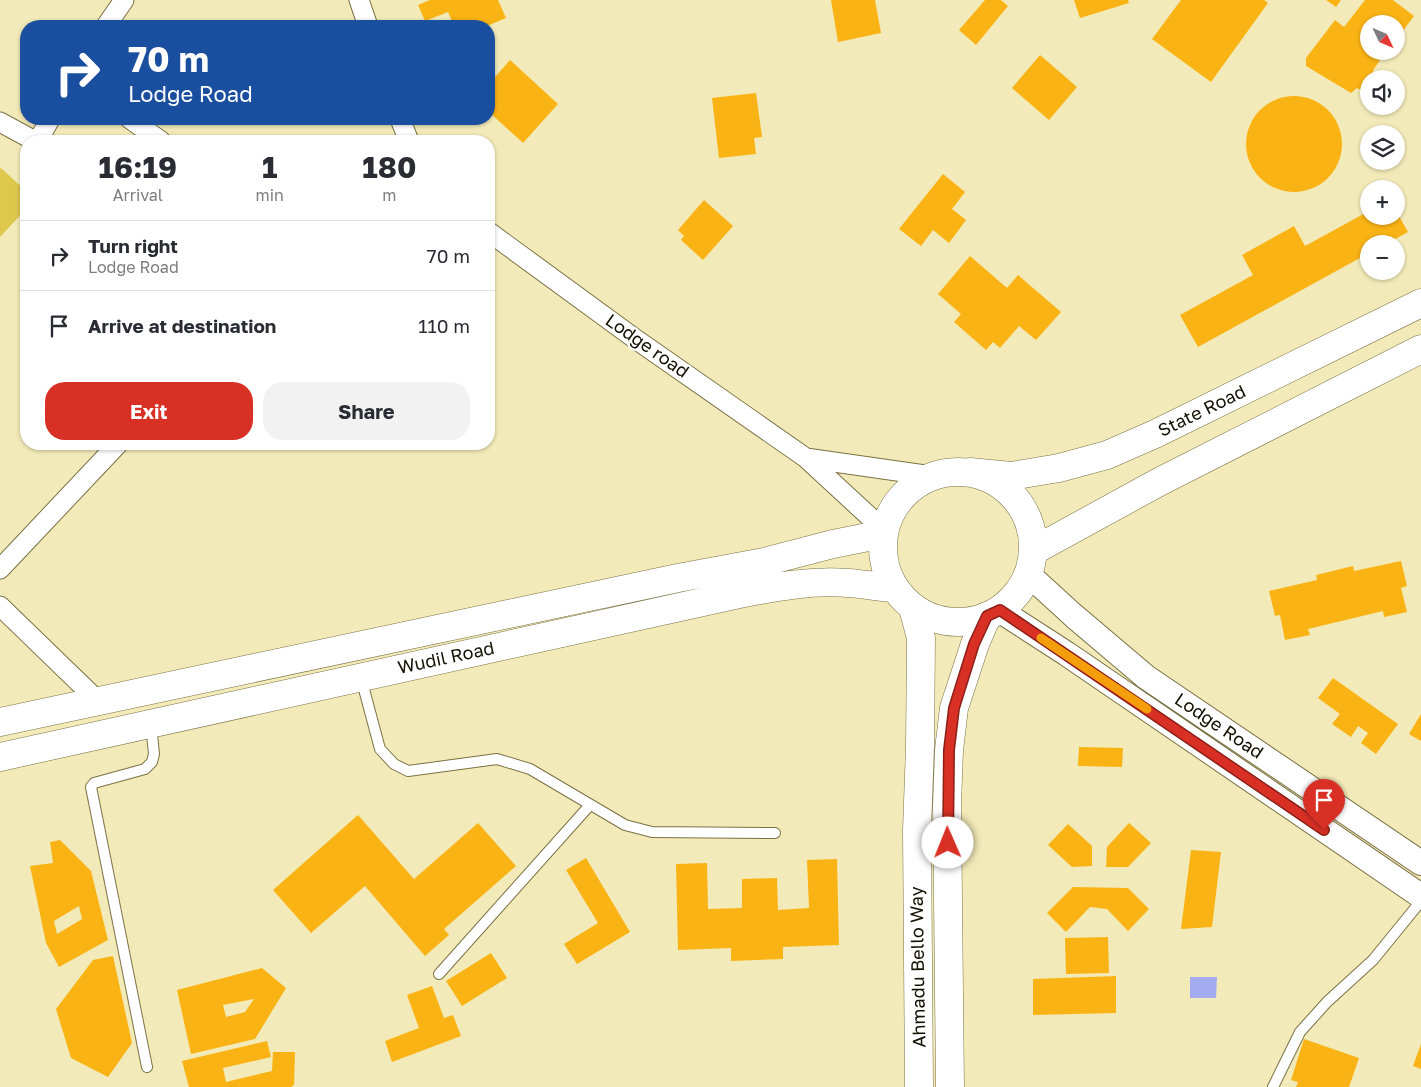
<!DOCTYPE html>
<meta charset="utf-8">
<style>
:root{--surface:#fff;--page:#f2f2f3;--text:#2b2b33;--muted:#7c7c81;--line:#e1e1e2;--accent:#d93025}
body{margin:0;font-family:"Golos Text",sans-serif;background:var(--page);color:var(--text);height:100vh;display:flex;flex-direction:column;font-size:19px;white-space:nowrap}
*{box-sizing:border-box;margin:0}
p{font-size:16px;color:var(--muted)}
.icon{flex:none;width:28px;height:28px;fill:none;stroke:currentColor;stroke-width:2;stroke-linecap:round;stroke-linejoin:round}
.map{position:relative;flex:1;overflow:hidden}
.drawer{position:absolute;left:20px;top:135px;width:475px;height:315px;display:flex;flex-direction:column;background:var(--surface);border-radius:20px;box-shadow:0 1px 4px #0004}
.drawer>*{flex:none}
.guide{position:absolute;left:20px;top:20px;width:475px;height:105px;border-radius:20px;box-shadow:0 1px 4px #0004;background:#1a4fa0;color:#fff;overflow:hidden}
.needle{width:32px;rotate:134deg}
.buttons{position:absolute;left:1360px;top:15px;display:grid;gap:10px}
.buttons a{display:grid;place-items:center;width:45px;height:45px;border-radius:50%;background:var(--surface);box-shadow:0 1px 4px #0004;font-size:25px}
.pin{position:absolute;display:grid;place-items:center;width:42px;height:42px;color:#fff;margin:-51px -21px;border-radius:50% 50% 50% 0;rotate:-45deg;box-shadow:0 0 5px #0007}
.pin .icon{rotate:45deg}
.me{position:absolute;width:55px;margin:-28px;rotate:359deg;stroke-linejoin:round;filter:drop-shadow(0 0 4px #0008)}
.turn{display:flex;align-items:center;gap:18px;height:105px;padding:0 25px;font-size:22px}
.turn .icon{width:65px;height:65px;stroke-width:2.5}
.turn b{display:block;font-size:35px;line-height:42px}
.eta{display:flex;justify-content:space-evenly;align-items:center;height:85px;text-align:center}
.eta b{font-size:30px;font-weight:700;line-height:35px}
.button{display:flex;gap:10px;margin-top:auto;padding:10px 25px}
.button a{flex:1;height:58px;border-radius:20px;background:var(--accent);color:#fff;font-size:20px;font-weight:700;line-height:58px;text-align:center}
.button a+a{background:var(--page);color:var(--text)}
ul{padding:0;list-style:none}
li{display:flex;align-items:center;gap:15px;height:70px;padding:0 25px;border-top:1px solid var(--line)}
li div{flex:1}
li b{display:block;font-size:19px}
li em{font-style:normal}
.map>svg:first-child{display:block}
</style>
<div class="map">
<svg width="1421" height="1087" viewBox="0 0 1421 1087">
<rect width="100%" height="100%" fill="#f2eab8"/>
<!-- green -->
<path fill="#ddc74d" d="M0,168l2,1 24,22v18l-26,28z"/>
<!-- water -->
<path fill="#a4abf0" d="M1190,977h27l-1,21h-26z"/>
<!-- building -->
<path fill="#fab314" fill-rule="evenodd" d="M430,0h68l8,18 -19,8h-33l-6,-14 -23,9 -7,-16z
M831,0h44l6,33 -43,9z
M985,0h16l7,6 -32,39 -17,-15z
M1074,0h54l1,3 -49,15z
M1181,0h83l4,3 -57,79 -59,-43z
M1326,0h15l-5,7z
M1365,0h28l21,16 -18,24v-16h-27v27h18l-14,19 1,9h-5v8l-8,3 -4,-2 -6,5 -45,-27v-8l29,-38 9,7z
M1040,55l37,32 -28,33 -37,-32z
M510,60l48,44 -35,39 -34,-31v-28z
M756,93l6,44 -8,1 2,16 -37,4 -7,-60z
M1246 144a48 48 0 1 1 96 0a48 48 0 1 1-96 0Z
M943,174l22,18 -13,17 14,11 -17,23 -16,-13 -12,16 -22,-17z
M704,200l29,26 -30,34 -22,-20 3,-4 -6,-6z
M1369,211v5h27v-5l12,21 -22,12h-17v9l-171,94 -18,-32 73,-40 -11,-20 52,-29 11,20z
M970,256l37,32 11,-13 43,37 -25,28 -17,-14 -19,22 -7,-6 -7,8 -32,-28 7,-8 -23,-20z
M1401,561l6,25 -6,2 6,24 -23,5 -1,-6 -75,18 2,6 -25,5 -5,-25 -5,1 -6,-25 48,-11 -1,-5 37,-9 1,5z
M1333,678l65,46 -22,30 -15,-11 7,-10 -10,-7 -7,11 -19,-13 8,-10 -22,-16z
M1421,714v27l-12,-7z
M1079,747l44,1 -1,19 -44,-1z
M358,815l56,64 64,-56 38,43 -72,63 5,6 -24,21 -60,-70 -54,47 -38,-43z
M1129,823l22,20 -23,24h-22l1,-20z
M1068,824l24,22v20l-20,1 -24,-22z
M60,840l31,31 17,69 -49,27 -13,-24 -16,-77 23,-3 -3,-21zM79,906l3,13 -25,15 -3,-13z
M1191,850l30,2 -9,75 -31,2z
M586,858l44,74 -53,32 -13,-20 34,-21 -32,-53z
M837,859l2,86 -56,2v12l-52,2v-13l-53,2 -2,-86 31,-1 1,46 34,-1v-29l35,-1 1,32 31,-2 -2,-48z
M1073,887l55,1 21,21 -21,22 -21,-22 -17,-2 -24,25 -19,-19z
M1108,937l1,36 -43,1 -1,-36z
M491,953l16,25 -45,28 -16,-25z
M113,956l19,87 -24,34 -37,-19 -15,-49 37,-49z
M262,968l24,20 -31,51 -64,15 -14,-64zM254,999l-9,13 -19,5 -3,-12z
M1116,976v37l-83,2v-36z
M432,986l12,32 9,-3 8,21 -69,26 -7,-21 34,-13 -12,-33z
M1304,1039l55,19 -10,29h-53l2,-5 -7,-2z
M267,1041l4,16 -48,11 3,14 46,-11 1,-19h22l-1,33 -3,2h-102l-7,-26z
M1421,1044v25l-8,-3z"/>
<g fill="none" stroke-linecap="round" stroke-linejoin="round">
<!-- service casing -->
<g stroke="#7a7245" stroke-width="12">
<path id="service" d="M361,678l19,71 14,15 14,7 89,-12 33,10 95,56 27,7 123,1
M439,974l151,-169
M147,1067l-56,-280 3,-4 51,-14 7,-7 2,-8 -3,-30
M1273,1087l27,-55 27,-30 46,-42 48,-59"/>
</g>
<!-- minor casing -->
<g stroke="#7a7245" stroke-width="21">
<path id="minor" d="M359,0l9,26
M106,26l18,-26
M130,119l31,22
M400,119l9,22
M0,122l35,19
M38,141l12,-22
M489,232l145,106 172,120 65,60 14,10
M806,458l126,18
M0,569l118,-125
M0,606l98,95"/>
</g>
<!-- tertiary casing -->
<g stroke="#7a7245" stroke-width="26">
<path id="tertiary" d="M1028,574l46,42 72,61 275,186
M999,610l68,44 354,242"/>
</g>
<!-- secondary casing -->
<g stroke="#7a7245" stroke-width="29">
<path id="secondary" d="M913,608l8,30 -1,109 -3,83 2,257
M950,1087l-3,-282 2,-55 5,-42 21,-64 12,-28"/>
</g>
<!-- primary casing -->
<g stroke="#7a7245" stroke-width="29">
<path id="primary" d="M970,472l41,4 48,-8 48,-13 48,-21 266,-131
M883 547a75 75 0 1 1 150 0a75 75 0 1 1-150 0Z
M1033,551l126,-69 262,-133
M0,722l678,-144 86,-16 69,-18 50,-10
M0,757l739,-163c36,-7 72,-14 109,-11 16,1 31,4 47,5"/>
</g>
<!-- service -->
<use href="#service" stroke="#fff" stroke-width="10"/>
<!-- minor -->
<use href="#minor" stroke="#fff" stroke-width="19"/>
<!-- tertiary -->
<use href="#tertiary" stroke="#fff" stroke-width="24"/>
<!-- secondary -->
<use href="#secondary" stroke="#fff" stroke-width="28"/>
<!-- primary -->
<use href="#primary" stroke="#fff" stroke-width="28"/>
</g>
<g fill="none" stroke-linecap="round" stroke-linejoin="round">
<!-- route casing -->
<g stroke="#8d1f18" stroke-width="12">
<path id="route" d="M948,843l1,-93 5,-42 20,-64 13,-28 13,-6 324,220"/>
</g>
<!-- route -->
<use href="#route" stroke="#d93025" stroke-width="9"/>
<!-- slow -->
<path stroke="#f59e0b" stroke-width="9" d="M1041,638l106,71"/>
</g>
<g text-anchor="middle" stroke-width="4.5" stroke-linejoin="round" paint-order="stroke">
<!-- street labels -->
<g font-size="18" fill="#141102" stroke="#fff">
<text transform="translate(647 346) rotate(35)" y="6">Lodge road</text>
<text transform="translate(1202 411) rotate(-26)" y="6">State Road</text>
<text transform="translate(446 658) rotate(-12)" y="6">Wudil Road</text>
<text transform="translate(1219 726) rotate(34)" y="6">Lodge Road</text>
<text transform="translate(918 967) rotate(-91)" y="6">Ahmadu Bello Way</text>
</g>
</g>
</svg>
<div class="buttons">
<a><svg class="needle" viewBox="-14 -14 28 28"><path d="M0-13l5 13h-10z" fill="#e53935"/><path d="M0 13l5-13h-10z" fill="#7c7c81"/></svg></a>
<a><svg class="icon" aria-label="sound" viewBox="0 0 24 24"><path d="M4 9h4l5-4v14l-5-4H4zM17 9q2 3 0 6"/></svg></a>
<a><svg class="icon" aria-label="layers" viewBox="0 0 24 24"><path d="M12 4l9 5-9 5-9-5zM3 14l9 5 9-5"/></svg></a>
<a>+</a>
<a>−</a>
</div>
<div class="pin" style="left:1324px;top:830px;background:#d93025"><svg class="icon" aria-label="arrive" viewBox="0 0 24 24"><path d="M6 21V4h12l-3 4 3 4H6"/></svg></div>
<svg class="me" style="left:948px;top:843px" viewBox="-20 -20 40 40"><circle r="19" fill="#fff"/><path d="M0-13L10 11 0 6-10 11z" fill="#d93025"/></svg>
<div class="guide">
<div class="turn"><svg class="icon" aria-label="right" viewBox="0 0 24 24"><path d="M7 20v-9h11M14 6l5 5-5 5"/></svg><div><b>70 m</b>Lodge Road</div></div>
</div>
<section class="drawer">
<div class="eta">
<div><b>16:19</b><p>Arrival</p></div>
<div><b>1</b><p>min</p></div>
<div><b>180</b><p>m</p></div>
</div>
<ul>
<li><svg class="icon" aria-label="right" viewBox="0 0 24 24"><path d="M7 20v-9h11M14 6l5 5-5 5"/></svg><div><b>Turn right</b><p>Lodge Road</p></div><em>70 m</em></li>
<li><svg class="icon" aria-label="arrive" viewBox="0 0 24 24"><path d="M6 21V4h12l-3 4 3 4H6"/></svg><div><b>Arrive at destination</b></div><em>110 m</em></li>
</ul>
<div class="button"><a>Exit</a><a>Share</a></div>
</section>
</div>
